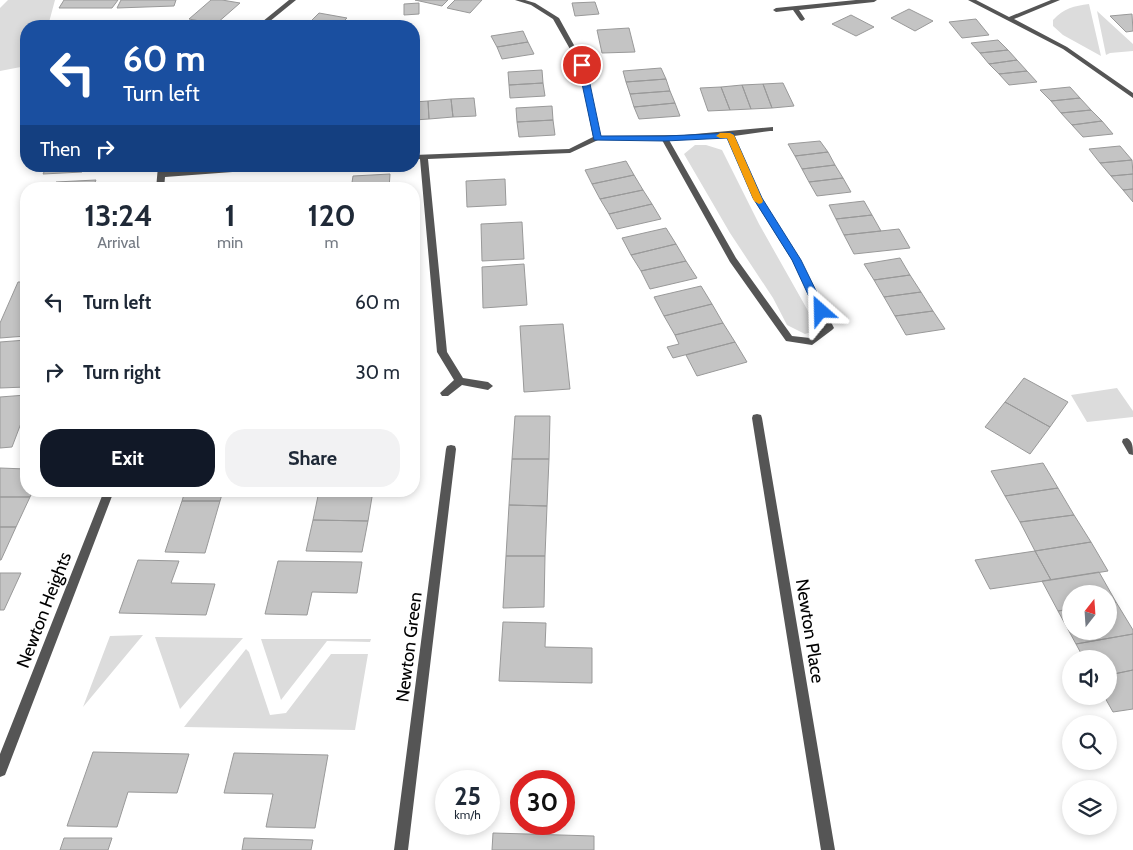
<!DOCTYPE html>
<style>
:root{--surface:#fff;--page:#f2f2f3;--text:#1f2937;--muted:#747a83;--accent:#111827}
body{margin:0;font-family:Cabin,sans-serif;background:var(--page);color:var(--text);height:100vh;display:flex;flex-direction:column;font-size:19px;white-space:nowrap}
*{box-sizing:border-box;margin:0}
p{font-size:16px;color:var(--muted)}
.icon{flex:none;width:28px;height:28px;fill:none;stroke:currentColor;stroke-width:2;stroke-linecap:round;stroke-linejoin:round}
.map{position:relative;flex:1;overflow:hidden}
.side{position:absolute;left:20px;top:182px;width:400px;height:315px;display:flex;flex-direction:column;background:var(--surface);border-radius:20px;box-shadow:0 2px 8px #0003}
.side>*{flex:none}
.banner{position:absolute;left:20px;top:20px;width:400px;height:152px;border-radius:20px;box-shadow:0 2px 8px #0003;background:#1a4fa0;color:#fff;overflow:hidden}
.needle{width:32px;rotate:17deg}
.controls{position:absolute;left:1062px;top:585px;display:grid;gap:10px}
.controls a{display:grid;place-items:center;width:55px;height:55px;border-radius:50%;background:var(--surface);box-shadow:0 2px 8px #0003;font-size:25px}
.speed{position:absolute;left:435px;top:770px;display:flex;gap:10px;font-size:25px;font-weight:700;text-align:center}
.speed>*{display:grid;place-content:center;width:65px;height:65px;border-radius:50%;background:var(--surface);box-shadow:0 2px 8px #0003;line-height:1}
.speed small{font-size:12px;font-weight:400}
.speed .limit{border:8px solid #d22;background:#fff;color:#111}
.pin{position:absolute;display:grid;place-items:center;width:42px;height:42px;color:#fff;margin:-21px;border:2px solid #fff;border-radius:50%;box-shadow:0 1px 5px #0007}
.me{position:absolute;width:55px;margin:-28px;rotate:335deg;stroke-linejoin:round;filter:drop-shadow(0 0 4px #0008)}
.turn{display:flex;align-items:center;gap:18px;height:105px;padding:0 20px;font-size:22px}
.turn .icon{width:65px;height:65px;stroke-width:2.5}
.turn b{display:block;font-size:35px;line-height:42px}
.then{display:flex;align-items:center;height:48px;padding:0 20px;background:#0003;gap:10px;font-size:19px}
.eta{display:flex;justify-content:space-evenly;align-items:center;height:85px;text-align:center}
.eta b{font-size:30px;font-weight:800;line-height:35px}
.primary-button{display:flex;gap:10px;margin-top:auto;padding:10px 20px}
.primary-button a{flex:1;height:58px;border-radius:20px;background:var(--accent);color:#fff;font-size:20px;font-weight:800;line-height:58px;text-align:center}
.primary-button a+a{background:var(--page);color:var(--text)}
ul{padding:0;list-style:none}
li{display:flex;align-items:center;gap:15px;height:70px;padding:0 20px}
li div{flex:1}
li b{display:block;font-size:19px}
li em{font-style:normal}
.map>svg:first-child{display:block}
</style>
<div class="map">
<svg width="1133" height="850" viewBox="0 0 1133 850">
<rect width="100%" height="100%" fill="#fff"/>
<!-- green -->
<path fill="#dcdcdc" d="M8,0h47l-7,26h-22v40l-26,5v-63z
M1089,4l12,52 -38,-21 -10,-9v-6c11,-12 21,-14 36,-16z
M1097,11l36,33v7l-23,2 -4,2z
M695,145h11l16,5 37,74 57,101 -1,6 -10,3 -18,-9 -14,-27 -43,-65 -46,-79z
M1117,388l16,23v6l-46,5 -16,-27z
M143,635l-60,72 27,-71z
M155,637l88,1 -63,71z
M261,639h110l-1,3 -43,-1 -46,59z
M246,649l3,3 21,63 16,-2 45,-59h37l-13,76 -171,-3z"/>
<!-- building -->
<path fill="#c4c4c4" stroke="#999" d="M64,0h54l-6,8h-53z
M121,0h55l-2,6 -57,2z
M211,0h11l18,3 -24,21 -27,-5z
M415,0h33l-6,6z
M455,0h27l-12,13 -23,-5z
M595,2l4,12 -24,2 -3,-13z
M419,3v11l-15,1v-11z
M909,9l24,12 -18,10 -24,-13z
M319,13l28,5 -8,8h-33z
M1132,14l1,17 -7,1 -16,-16z
M851,15l23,12 -18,9 -24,-12z
M976,19l13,16 -27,3 -13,-16z
M629,28l6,24 -33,1 -5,-23z
M523,31l5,11 -31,5 -6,-11z
M998,40l10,10 -28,3 -9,-10z
M528,42l6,12 -32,5 -5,-12z
M1008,50l9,10 -28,4 -9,-11z
M1017,60l10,11 -28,3 -10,-10z
M661,68l5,11 -40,3 -3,-11z
M542,70l1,13 -34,2 -1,-13z
M1027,71l10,11 -28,3 -10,-11z
M666,79l4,12 -40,3 -4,-12z
M543,83l2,13 -35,2 -1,-13z
M783,83l11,23 -22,2 -9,-24z
M763,84l9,24 -21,1 -9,-24z
M742,85l9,24 -21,1 -9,-23z
M721,87l9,23 -22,1 -8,-23z
M1070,87l10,11 -29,3 -11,-11z
M670,91l5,12 -41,4 -4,-13z
M474,98l2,18 -23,1 -2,-18z
M1080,98l11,12 -30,3 -10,-12z
M451,99l2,18 -24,2 -1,-18z
M428,101l1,18 -15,1v-18z
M675,103l5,13 -41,3 -5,-12z
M552,106l1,14 -36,2 -1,-14z
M1091,110l11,11 -30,4 -11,-12z
M553,120l2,15 -36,2 -2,-15z
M1102,121l11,13 -30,3 -11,-12z
M820,141l8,11 -33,4 -7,-12z
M1120,146l12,14 -32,3 -11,-14z
M828,152l7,13 -33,4 -7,-13z
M1132,160l1,14 -22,2 -11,-13z
M626,161l8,14 -42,9 -7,-14z
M835,165l8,13 -34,4 -7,-13z
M47,166h37l-2,6 -39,2z
M390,174l-1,15h-38l2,-13z
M1133,174v15l-10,1 -12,-14z
M634,175l9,15 -43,9 -8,-15z
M843,178l8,14 -34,4 -8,-14z
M505,179l1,26 -39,2 -1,-26z
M96,180l-4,9h-39l3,-7z
M1133,189v13l-10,-12z
M643,190l9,14 -43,10 -9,-15z
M864,201l8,14 -36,4 -7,-14z
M652,204l9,15 -44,10 -8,-15z
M872,215l9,16 -37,4 -8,-16z
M522,222l2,37 -42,2 -1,-37z
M666,228l10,16 -45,11 -9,-17z
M899,229l11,19 -56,6 -10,-19z
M676,244l10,17 -45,10 -10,-16z
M900,258l10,17 -36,5 -10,-16z
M686,261l11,17 -47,11 -9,-18z
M524,264l3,41 -44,3 -1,-41z
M910,275l11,17 -37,5 -10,-17z
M18,282h8v54l-26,2v-15z
M701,286l11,18 -48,12 -10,-19z
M921,292l12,19 -38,5 -11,-19z
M712,304l11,19 -48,12 -11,-19z
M933,311l12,18 -39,6 -11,-19z
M723,323l12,19 -62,16 -6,-11 12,-3 -4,-9z
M563,324l7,65 -46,3 -4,-66z
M26,340v47l-26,1v-46z
M735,342l12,20 -50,14 -11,-21z
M1024,378l44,24 -18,25 -45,-25z
M26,395v15l-14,37 -12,1v-51z
M1005,402l45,25 -20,27 -45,-27z
M515,416h35l-1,43h-37z
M512,459h37l-2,47 -38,-1z
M1043,463l15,25 -53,8 -14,-25z
M0,468l26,1v22h7l-3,6h-30z
M1058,488l16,27 -54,7 -15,-26z
M185,491h38l-3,10h-38z
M319,491h54l-5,30 -55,-1z
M0,497h30l-14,30h-16z
M182,501h38l-15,52 -40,-1z
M509,505l38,1 -2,50h-39z
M1074,515l17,27 -56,9 -15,-29z
M313,520l55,1 -6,31 -56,-1z
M0,527h16l-15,33h-1z
M1091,542l17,29 -57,9 -16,-29z
M1035,551l16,29 -61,9 -15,-29z
M506,556h39l-1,51 -41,1z
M138,560l41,1 -8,22 44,1 -9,31 -87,-2z
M278,561l84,1 -5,31 -45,-1 -5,23 -42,-1z
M1099,572l17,30 -7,1v-9h-38v15l-13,2 -16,-30z
M0,573h21l-17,37h-4z
M1116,602l17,28v4l-57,10 -18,-33 13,-2v22h38v-28z
M503,622l43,1 -1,24 47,1v35l-93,-2z
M1133,634v36l-24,5v-16h-25l-8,-15z
M1133,670v39l-20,3 -9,-16h5v-21z
M93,752l96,2 -12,39 -49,-1 -11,35 -50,-1z
M234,753l94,2 -13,73 -49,-1 7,-33 -49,-1z
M493,833l101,3v14h-102z
M64,838h48l-4,12h-48z
M244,838l69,2 -2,10h-69z"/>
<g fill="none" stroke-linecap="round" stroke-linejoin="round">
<!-- minor -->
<path fill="#555" fill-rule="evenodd" d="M289,0h7l-32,26h-7z
M515,0h10l10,3 24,15 26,47 15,71 84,-1 89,-8v4h-3l-36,5 27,62 39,62 34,68 -2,2 -20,15 -26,-4 -56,-79 -68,-122h-64l-28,13 -142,6 19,193 16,26 25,4 5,4 -5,4 -26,-5 -14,11h-6l-2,-3 14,-13 -17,-28 -17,-193h-6v-4l155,-6 24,-12 -14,-72 -26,-46 -22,-14zM727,137l26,61 39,62 32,67 -14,11 -18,-2 -56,-78 -67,-118z
M856,0h21l-3,2 -75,8 6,9 -3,2 -2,-1 -7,-10 -17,2 -3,-2 3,-2z
M968,0h8l33,17 42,-17h9l-46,19 53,28 66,46v5l-70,-49z
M158,166h8l-1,6 83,-6h41l-4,2 -120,9 -1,12h-8z
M757,414l4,1 1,3 73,432h-14l-69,-432 1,-3z
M1127,438c6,3 6,10 6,17l-4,-1 -7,-12 1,-3z
M451,445l4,1 1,3 -48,401h-14l52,-401 1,-3z
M104,491h10l-107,279 -2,5 -5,2v-23z"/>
</g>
<!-- route -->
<path fill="#1a73e8" stroke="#114b97" d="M582,62l4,3 15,71h64l68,-3 29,65 39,62 25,51 -1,3h-8l-25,-54 -39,-62 -26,-60 -62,3 -71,-1 -16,-75z"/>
<!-- slow -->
<path fill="#f59e0b" d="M720,133h10l4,2 29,66 -1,2 -3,1 -5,-3 -27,-63h-7l-4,-2z"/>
<g text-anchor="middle" stroke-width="4" stroke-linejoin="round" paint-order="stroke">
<!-- street labels -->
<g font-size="18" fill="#000" stroke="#fff">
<text transform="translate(44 610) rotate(-69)" y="6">Newton Heights</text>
<text transform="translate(810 631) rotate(81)" y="6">Newton Place</text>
<text transform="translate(409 647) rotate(-83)" y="6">Newton Green</text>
</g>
</g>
</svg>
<div class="controls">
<a><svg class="needle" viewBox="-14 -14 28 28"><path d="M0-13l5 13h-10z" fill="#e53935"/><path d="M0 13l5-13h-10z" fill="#747a83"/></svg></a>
<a><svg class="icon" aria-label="sound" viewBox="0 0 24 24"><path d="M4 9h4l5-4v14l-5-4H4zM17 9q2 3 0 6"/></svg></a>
<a><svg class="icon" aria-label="search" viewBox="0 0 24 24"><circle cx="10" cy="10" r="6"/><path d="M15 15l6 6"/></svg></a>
<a><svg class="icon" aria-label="layers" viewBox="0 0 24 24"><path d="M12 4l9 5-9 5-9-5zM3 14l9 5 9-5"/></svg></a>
</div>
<div class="speed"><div>25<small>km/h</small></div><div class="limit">30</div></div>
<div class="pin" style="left:582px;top:65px;background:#d93025"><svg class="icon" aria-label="arrive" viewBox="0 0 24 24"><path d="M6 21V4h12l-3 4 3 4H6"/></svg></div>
<svg class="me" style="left:821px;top:311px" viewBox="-20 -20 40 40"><path d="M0-17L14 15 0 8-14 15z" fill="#1a73e8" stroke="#fff" stroke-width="4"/></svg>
<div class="banner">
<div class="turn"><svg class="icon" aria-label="left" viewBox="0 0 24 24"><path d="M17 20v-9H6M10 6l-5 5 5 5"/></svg><div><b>60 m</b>Turn left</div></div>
<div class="then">Then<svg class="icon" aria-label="right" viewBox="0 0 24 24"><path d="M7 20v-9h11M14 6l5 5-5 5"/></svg></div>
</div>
<section class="side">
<div class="eta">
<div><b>13:24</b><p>Arrival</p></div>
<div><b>1</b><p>min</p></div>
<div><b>120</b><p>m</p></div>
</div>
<ul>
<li><svg class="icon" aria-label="left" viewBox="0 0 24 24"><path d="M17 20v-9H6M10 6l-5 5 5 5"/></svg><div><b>Turn left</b></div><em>60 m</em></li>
<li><svg class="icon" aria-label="right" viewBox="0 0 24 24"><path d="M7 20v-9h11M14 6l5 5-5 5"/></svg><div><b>Turn right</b></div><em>30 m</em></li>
</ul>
<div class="primary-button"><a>Exit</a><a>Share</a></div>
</section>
</div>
